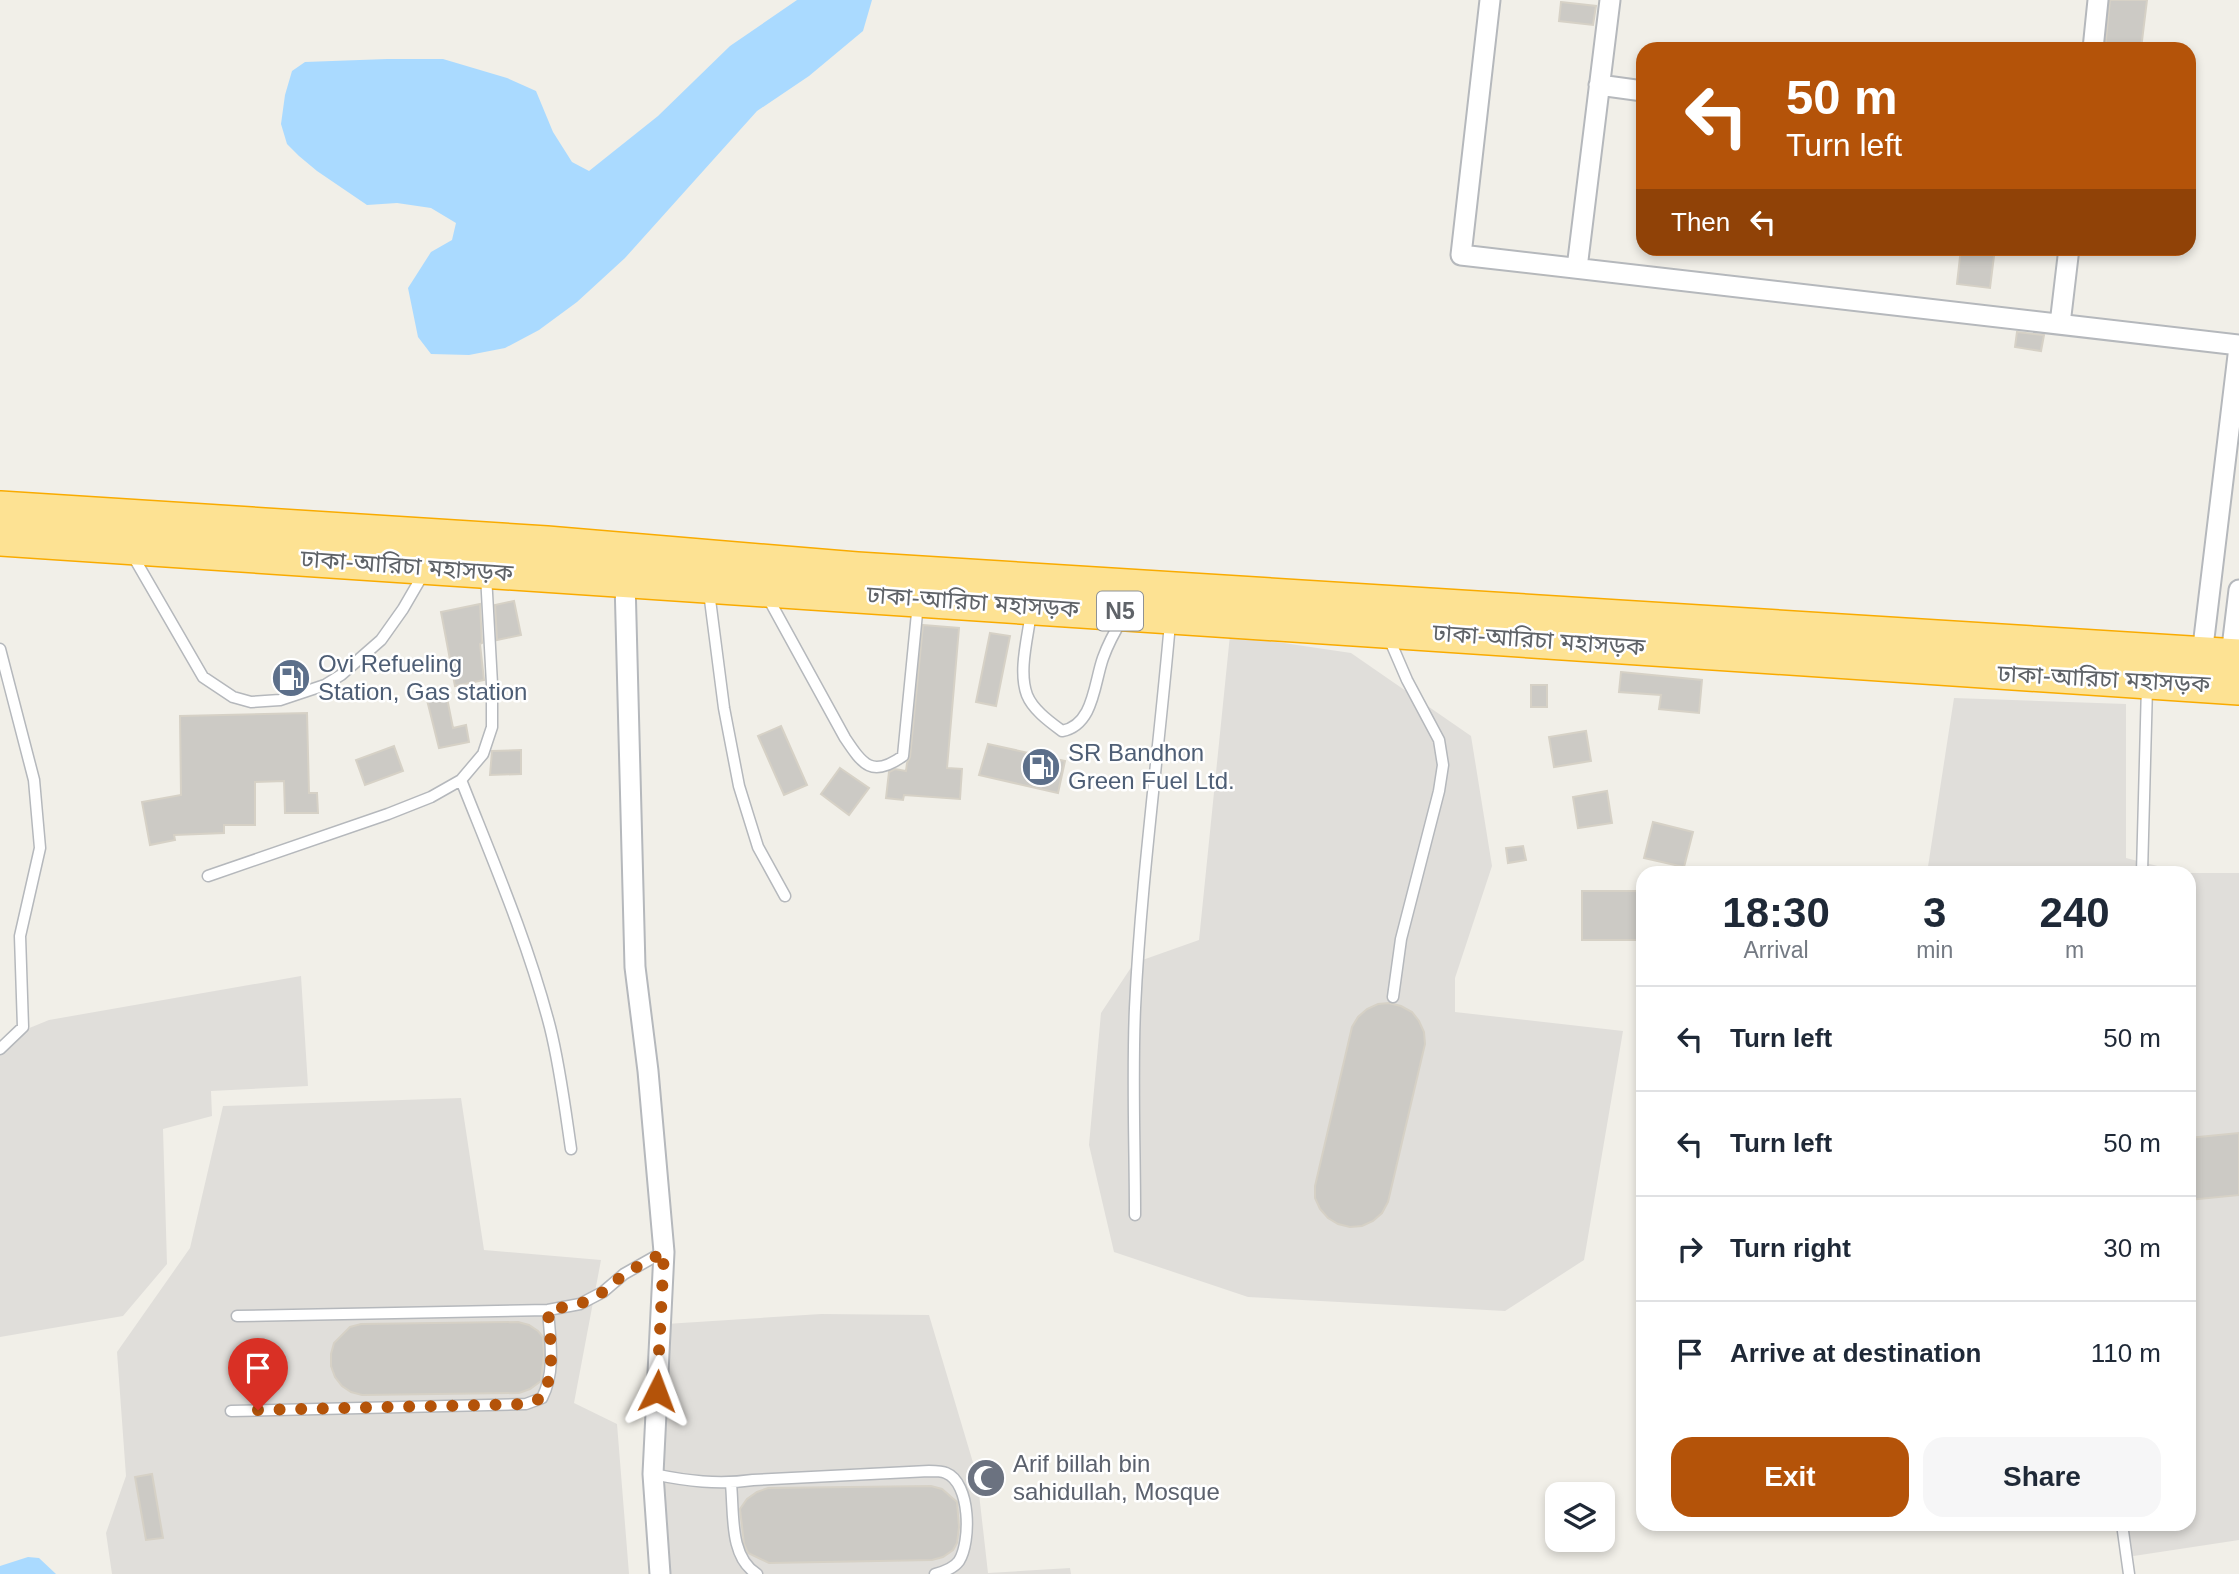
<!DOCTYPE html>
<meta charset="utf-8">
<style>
:root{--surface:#fff;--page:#f6f6f7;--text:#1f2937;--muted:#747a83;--line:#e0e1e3;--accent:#b45309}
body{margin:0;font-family:Arial,"Noto Sans Bengali",sans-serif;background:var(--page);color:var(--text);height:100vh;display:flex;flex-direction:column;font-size:26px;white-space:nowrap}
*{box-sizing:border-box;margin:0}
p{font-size:23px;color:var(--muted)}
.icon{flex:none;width:38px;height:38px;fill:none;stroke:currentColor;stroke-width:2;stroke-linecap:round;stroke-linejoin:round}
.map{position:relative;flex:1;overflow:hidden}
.panel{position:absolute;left:1636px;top:866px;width:560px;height:665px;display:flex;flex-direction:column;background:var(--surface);border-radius:21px;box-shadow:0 4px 10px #0003}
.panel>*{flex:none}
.top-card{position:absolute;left:1636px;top:42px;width:560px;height:214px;border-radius:21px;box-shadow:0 4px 10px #0003;background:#b45309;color:#fff;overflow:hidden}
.tools{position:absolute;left:1545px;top:1482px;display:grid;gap:14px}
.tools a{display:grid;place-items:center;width:70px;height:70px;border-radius:14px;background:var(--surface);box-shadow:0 4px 10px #0003;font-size:35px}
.pin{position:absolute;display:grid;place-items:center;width:60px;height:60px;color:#fff;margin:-72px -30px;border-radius:50% 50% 50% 0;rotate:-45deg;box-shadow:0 0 7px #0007}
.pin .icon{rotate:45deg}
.me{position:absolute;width:77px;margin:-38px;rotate:3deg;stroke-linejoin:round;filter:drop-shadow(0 0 5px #0008)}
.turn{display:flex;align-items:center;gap:24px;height:147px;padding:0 35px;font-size:32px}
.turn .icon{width:91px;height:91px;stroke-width:2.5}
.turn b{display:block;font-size:49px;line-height:60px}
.then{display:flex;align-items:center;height:66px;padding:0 35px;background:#0003;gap:14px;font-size:26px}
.eta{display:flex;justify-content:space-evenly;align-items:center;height:119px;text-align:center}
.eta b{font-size:42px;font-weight:700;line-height:49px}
.button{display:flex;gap:14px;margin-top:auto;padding:14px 35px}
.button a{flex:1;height:80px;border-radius:21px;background:var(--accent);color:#fff;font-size:28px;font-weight:700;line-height:80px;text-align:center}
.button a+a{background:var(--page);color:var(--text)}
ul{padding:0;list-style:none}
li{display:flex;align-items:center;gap:21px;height:105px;padding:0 35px;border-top:2px solid var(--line)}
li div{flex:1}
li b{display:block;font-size:26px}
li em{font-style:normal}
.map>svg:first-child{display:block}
</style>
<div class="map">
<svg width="2239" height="1574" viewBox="0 0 2239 1574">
<rect width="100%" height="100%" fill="#f1efe8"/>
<!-- industrial -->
<path fill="#e0deda" d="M1230,635l121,18 120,83 21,130 -37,112v34l168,19 -39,229 -79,51 -257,-14 -134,-45 -25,-107 12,-132 33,-50 65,-23z
M1954,698l172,6v154l59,15h54v667l-112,17 -11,-33h73v-651h-262z
M301,976l7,110 -97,5 1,25 -49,13 4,135 -44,52 -123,21v-297l49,-20z
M461,1098l23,152 117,10 -27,143 43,21 12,150h-517l-6,-41 20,-57 -9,-124 73,-104 33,-142z
M821,1314l108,1 48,161 11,97 82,-5 1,6h-402l-1,-47 -18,-202z"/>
<!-- water -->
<path fill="#aadaff" d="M797,0h75l-9,31 -54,45 -52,35 -132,147 -48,44 -38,28 -34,18 -36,7 -38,-1 -13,-17 -10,-49 23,-36 21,-12 4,-17 -25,-15 -34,-5 -30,2 -50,-34 -18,-15 -12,-12 -6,-20 4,-29 7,-24 13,-9 82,-3h56l64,19 29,13 17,41 19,30 17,9 69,-55 72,-70z
M28,1557l11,1 17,16h-56v-8z"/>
<!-- building -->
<path fill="#cccac5" stroke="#d6d1c6" stroke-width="2" d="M2110,0h37l-6,49h-36z
M1561,2l35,4 -3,19 -34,-4z
M1961,248h34l-5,40 -33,-4z
M2017,332l27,3 -3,16 -26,-4z
M514,601l7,34 -24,5 -2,-35z
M480,604l2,39 -2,1 4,36 -29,6 -14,-74z
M923,625l36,3 -12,140 15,1 -2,30 -56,-4 -1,5 -17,-2 3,-26 6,-3 11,2 1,-8 3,-6z
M990,633l20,3 -14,70 -20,-4z
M1621,672l81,8 -3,33 -40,-4 2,-14 -42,-3z
M1531,685h16v22h-16z
M445,688l8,40 13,-3 3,17 -30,6 -14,-56z
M307,713l2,80h8l1,20h-33l-1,-32 -29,1v43h-31v8l-50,2 1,5 -25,5 -8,-43 39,-7 -1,-79z
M781,726l26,59 -23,10 -26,-59z
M1586,731l5,30 -37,6 -5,-30z
M988,744l77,17 -7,32 -79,-18z
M394,746l9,25 -38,14 -9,-25z
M521,750v24l-31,1 2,-24z
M840,768l29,20 -20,27 -28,-21z
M1607,791l5,32 -34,5 -5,-31z
M1653,822l40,10 -9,35 -40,-9z
M1523,846l3,14 -18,3 -2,-15z
M1582,891h57v49h-57z
M1389,1003l12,3 11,6 7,9 5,11 1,12 -37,158 -6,11 -9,8 -11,5 -12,1 -12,-3 -10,-6 -8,-9 -5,-11v-12l37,-159 6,-10 9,-8 11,-5z
M2239,1133v62l-50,5v-62z
M518,1322l11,3 9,6 5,6 1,18 -3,26 -11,8 -11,4 -157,2 -11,-3 -9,-6 -7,-9 -4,-11v-12l3,-11 16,-16 11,-3z
M152,1474l11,64 -17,2 -11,-63z
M931,1486l11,3 15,13 2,25 -2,16 -4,7 -10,7 -11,3 -163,3 -21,-10 -4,-9 -4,-35 7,-10 10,-7 11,-4z"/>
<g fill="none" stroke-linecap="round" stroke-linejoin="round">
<!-- lane casing -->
<g stroke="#b5b8bc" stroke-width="13">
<path id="lane" d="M133,556l70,121 30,20 18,5 29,-2 45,-15 16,-10 40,-35 22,-31 18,-31 5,-3
M709,592l15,116 15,78 19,61 27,49
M767,596l78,142c18,27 27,40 58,18l15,-153
M1031,612c-3,25 -13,59 -4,83 6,15 23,27 35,36 32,-6 32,-48 41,-73 5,-14 12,-27 20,-40
M1388,636l19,44 32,60 4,25 -4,26 -38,148 -8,58
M0,649l34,131 6,68 -20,88 3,91 -23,22
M461,780c32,81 67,162 89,247 10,40 15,81 21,122
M2142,873l5,-187
M208,876l180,-62 43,-17 30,-17 22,-26 9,-27v-43l-6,-109
M1135,1215c0,-69 -3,-138 0,-207 6,-129 24,-257 35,-385
M237,1316l311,-6 32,-6 23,-12 21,-18 39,-22
M231,1411l295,-7 16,-6c14,-27 8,-58 6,-88
M653,1474c34,7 65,11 100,6l176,-9c5,0 13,0 17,2 25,10 25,69 13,88 -5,7 -16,11 -24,13
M731,1484c3,29 -2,73 26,90
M2122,1524l7,50"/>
</g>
<!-- street casing -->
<g stroke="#b5b8bc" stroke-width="23">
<path id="street" d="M1490,0l-29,255 778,90
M2093,49l5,-49
M1599,85l44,6
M1577,268l33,-268
M2060,324l9,-76
M625,581l10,386 13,104 16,181 -11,222 7,100
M2202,655l37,-308
M2231,656l8,-66"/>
</g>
<!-- highway casing -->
<g stroke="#f9ab00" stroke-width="38">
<path id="highway" d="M0,509l547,35 310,26 1382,87
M0,538l2239,149"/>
</g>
<!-- lane -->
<use href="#lane" stroke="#fff" stroke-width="10"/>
<!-- street -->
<use href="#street" stroke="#fff" stroke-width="19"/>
<!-- highway -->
<use href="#highway" stroke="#fde293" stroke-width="35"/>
</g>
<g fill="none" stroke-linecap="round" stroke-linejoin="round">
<!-- route -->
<path stroke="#b45309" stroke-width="12" stroke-dasharray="0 21.6" d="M258,1410l268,-6 16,-6c14,-27 8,-58 6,-88l32,-6 23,-12 21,-18 40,-22 -7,139"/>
</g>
<!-- icons -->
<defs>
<g id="fuel-disc" transform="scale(2.0125)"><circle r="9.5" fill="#5c6f8a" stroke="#fff"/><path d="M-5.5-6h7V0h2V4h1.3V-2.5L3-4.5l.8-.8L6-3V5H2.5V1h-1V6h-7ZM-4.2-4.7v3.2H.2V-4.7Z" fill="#fff"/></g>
<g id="mosque-disc" transform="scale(2.0125)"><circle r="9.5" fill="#6b7280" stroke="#fff"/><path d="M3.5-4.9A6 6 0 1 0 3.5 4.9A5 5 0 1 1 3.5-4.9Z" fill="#fff"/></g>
</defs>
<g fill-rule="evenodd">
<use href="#fuel-disc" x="291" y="678"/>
<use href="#fuel-disc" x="1041" y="767"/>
<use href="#mosque-disc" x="986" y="1478"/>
</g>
<g text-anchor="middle" stroke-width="5" stroke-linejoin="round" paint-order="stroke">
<!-- shield labels -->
<rect fill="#fff" stroke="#8f9295" stroke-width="2" x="1097" y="591.5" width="46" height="39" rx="5"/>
<g font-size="23" font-weight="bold" fill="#5f6368">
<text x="1120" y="619">N5</text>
</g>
<!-- street labels -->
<g font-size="24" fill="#5f6368" stroke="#fff">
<text transform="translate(407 566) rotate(4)" y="8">ঢাকা-আরিচা মহাসড়ক</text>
<text transform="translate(973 602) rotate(4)" y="8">ঢাকা-আরিচা মহাসড়ক</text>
<text transform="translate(1539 640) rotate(4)" y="8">ঢাকা-আরিচা মহাসড়ক</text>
<text transform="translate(2104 679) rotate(3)" y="8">ঢাকা-আরিচা মহাসড়ক</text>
</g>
<!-- service labels -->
<g font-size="24" fill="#4e5e75" stroke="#fff" text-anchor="start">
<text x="318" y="672">Ovi Refueling<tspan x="318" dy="28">Station, Gas station</tspan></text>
<text x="1068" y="761">SR Bandhon<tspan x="1068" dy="28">Green Fuel Ltd.</tspan></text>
</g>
<!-- worship labels -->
<g font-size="24" fill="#5b616d" stroke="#fff" text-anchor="start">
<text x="1013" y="1472">Arif billah bin<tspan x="1013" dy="28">sahidullah, Mosque</tspan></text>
</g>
</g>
</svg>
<div class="tools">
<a><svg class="icon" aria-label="layers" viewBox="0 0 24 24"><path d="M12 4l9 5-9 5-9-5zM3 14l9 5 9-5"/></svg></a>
</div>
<div class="pin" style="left:258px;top:1410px;background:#d93025"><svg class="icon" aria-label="arrive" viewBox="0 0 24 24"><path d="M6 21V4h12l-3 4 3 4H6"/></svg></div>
<svg class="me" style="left:657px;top:1391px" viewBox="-20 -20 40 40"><path d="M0-17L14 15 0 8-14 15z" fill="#b45309" stroke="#fff" stroke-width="4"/></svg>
<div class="top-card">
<div class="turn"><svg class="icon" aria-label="left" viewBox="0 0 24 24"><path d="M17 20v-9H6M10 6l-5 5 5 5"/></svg><div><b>50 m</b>Turn left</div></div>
<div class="then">Then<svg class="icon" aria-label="left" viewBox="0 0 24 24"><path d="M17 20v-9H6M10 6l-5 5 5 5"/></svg></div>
</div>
<section class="panel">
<div class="eta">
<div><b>18:30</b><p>Arrival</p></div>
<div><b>3</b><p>min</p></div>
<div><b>240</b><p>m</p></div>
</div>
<ul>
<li><svg class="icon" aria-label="left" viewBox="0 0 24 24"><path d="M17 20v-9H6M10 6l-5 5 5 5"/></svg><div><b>Turn left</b></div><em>50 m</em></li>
<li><svg class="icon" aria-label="left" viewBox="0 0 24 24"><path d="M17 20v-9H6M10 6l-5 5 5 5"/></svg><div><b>Turn left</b></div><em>50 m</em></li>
<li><svg class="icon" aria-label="right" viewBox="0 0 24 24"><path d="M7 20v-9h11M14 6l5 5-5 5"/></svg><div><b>Turn right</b></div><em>30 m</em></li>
<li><svg class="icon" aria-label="arrive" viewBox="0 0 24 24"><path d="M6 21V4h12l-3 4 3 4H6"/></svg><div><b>Arrive at destination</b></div><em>110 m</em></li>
</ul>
<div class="button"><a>Exit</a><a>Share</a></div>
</section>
</div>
